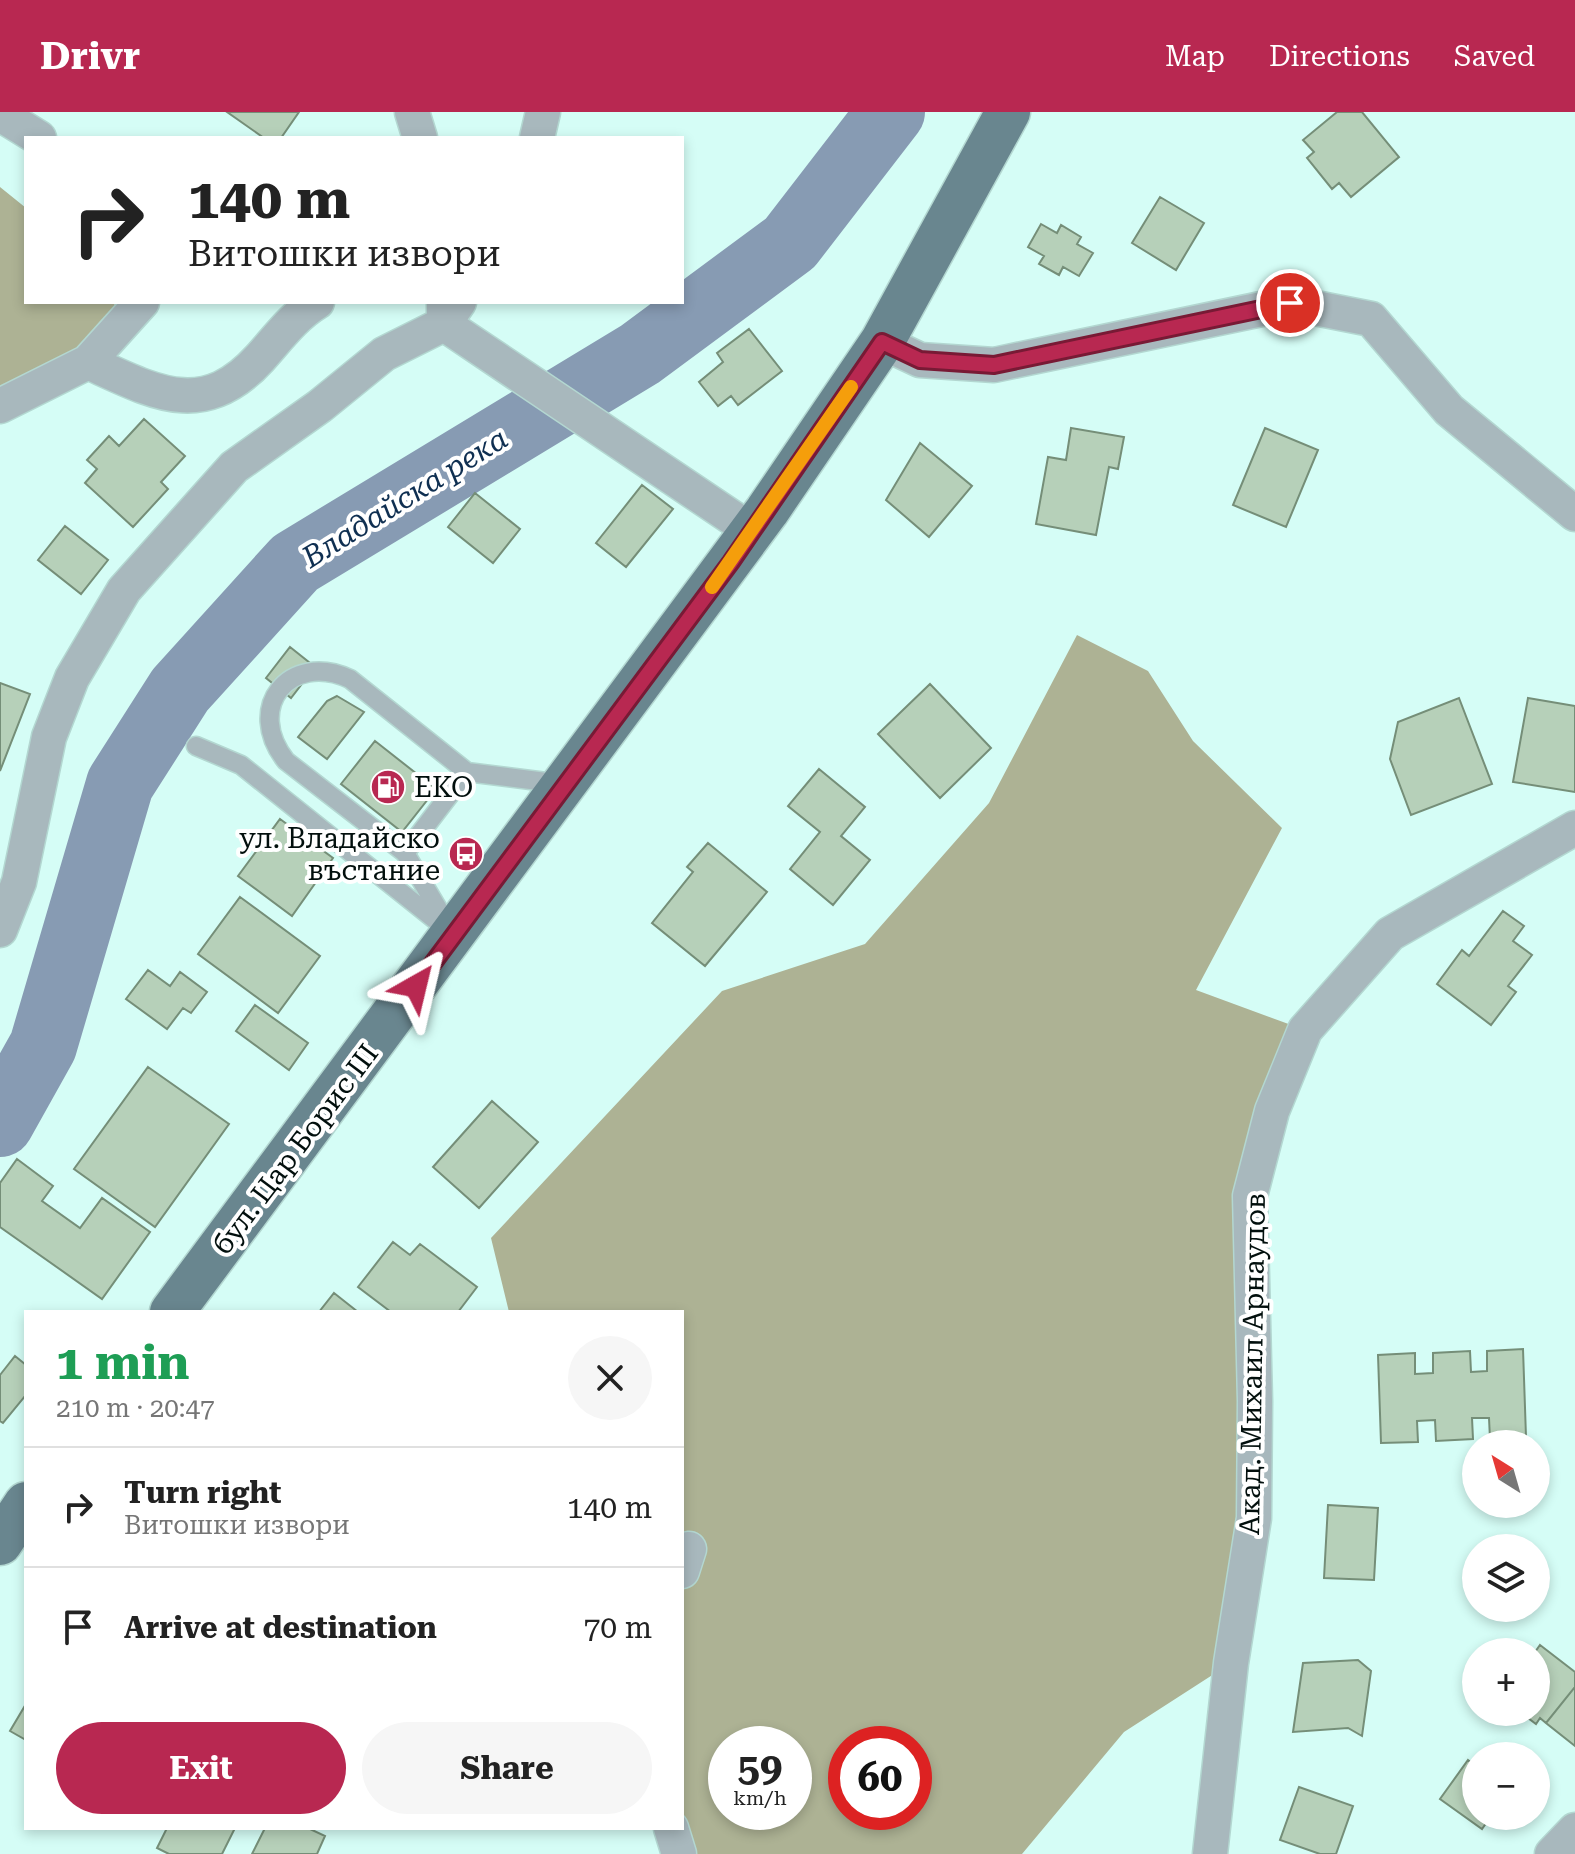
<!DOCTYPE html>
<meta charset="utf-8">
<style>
:root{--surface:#fff;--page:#f6f6f6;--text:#222;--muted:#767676;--line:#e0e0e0;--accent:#b82851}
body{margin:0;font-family:"Roboto Serif",serif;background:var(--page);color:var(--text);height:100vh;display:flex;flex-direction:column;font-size:30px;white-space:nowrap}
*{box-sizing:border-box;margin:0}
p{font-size:26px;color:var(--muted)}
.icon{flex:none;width:44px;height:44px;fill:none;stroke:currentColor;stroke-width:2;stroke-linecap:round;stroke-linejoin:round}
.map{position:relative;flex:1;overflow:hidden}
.details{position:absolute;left:24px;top:1198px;width:660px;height:520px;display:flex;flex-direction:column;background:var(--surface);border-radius:0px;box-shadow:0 4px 12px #0003}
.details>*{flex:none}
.banner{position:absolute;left:24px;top:24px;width:660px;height:168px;border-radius:0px;box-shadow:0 4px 12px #0003;background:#fff;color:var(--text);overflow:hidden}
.needle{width:52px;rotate:323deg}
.fabs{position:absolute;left:1462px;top:1318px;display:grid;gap:16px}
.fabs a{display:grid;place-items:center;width:88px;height:88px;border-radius:50%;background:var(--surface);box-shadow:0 4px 12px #0003;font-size:40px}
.speed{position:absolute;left:708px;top:1614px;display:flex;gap:16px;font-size:40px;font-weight:700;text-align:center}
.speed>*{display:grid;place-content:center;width:104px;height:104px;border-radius:50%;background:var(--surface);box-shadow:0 4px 12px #0003;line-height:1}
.speed small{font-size:20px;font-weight:400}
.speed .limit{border:12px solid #d22;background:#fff;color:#111}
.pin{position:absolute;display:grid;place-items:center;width:68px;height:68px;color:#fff;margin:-34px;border:4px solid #fff;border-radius:50%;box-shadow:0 2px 8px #0007}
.me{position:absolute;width:88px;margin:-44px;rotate:37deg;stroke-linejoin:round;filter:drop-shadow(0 0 6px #0008)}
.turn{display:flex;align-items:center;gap:28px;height:168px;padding:0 32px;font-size:36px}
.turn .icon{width:104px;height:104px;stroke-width:2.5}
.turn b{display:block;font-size:56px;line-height:68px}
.round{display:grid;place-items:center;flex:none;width:84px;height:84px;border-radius:42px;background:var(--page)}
.head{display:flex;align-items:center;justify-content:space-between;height:136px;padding:0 32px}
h1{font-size:48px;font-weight:700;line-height:60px;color:#1e9e55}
.primary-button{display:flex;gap:16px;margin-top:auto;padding:16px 32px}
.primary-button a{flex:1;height:92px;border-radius:48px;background:var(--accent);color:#fff;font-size:32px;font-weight:700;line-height:92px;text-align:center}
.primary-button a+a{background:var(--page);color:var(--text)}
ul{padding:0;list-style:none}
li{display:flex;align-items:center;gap:24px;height:120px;padding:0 32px;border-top:2px solid var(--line)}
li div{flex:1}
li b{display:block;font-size:30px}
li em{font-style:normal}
header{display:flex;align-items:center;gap:48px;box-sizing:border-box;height:112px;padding:0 40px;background:var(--accent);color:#fff}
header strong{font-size:38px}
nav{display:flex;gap:44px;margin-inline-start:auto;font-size:28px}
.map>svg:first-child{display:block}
</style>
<header>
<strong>Drivr</strong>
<nav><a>Map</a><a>Directions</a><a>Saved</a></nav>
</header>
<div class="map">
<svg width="1575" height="1742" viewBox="0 0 1575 1742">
<rect width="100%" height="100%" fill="#d5fdf6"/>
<!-- forest -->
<path fill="#adb294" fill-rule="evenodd" d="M0,75l26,21v94h88l2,9 -43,53 -73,34z
M1077,523l71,36 45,70 89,87 -86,162 109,40 -33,81 -17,290 -24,262 -107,69 -102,122h-343l3,-26v-257l7,-22 -7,-22v-215h-173l-18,-74 231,-247 143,-47 124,-141zM726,1632h68v68h-68zM846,1632h68v68h-68z"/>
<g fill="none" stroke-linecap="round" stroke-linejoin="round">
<!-- river -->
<path stroke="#879bb3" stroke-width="68" d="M0,1011l43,-77 77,-262 60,-94 115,-127 345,-209 150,-111 101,-131"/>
</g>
<!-- building -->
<path fill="#b6d0b9" stroke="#758e78" stroke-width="2" d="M227,0h72l-18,26h-17z
M1337,0h25l37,45 -48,40 -12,-14 -7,6 -25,-31 7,-6 -11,-12z
M1160,85l44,26 -28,47 -44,-27z
M1041,112l16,9 4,-8 20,12 -4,7 16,9 -14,23 -16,-9 -4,8 -20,-11 5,-8 -16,-9z
M749,217l33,42 -44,34 -7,-9 -13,10 -19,-24 24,-20 -6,-9z
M144,307l41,37 -24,26 7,7 -35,38 -48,-44 12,-14 -10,-9 22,-24 10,10z
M1071,316l53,9 -6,32 -9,-2 -13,68 -60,-11 12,-67 18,3z
M1265,316l53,22 -32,77 -53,-22z
M920,331l52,43 -43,51 -43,-37z
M642,373l31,24 -47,58 -30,-24z
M475,381l45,36 -27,34 -45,-36z
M65,414l43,34 -27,34 -43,-34z
M290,535l25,20 -24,31 -25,-20z
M0,571l30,11 -30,77z
M930,572l61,64 -51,50 -62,-64z
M337,584l27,16 -37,47 -29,-22 29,-36z
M1459,586l33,86 -81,31 -21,-56 8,-37z
M1528,586l47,8v86l-62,-10z
M375,629l61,48 -34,43 -61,-48z
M819,657l46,38 -24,29 29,24 -37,45 -43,-36 30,-37 -32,-26z
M280,707l53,39 -41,58 -54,-40z
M708,731l59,49 -62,74 -53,-43 41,-51 -6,-5z
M240,785l80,59 -42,57 -80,-59z
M1503,799l21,15 -11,15 19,14 -24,31 8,6 -25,33 -54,-41 25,-34 7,6z
M148,858l22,16 10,-14 27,20 -16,21 -8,-5 -16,21 -41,-30z
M255,893l53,38 -19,27 -53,-39z
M148,955l81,57 -74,103 -81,-58z
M492,989l46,41 -59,66 -46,-41z
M17,1047l36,27 -11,15 38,27 22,-30 48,34 -48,67 -102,-72v-44z
M393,1130l17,13 10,-11 57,43 -19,25h-67l-33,-25z
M334,1181l24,19h-39z
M1523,1237l3,88 -36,2 -1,-21h-17l1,21 -37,2 -1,-21 -18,1 1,21 -37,1 -3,-88 37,-2v21l18,-1v-20l37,-2 1,21 16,-1v-20z
M15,1244l11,9v30l-23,28 -3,-2v-46z
M1328,1393l50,3 -4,72 -50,-2z
M1540,1533l35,27v15l-29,36 -6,-5 -4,6 -16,-12h16l-1,-60z
M1358,1548l13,11 -9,65 -14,-8 -55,4 10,-69z
M1575,1575v59l-29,-23z
M26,1592v36l-16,-9z
M1468,1648l8,6v50h15l-9,13 -42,-30z
M1299,1675l54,19 -17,48h-16l-40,-14z
M167,1716h68l-13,26h-53l-12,-6z
M265,1716h43l17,8 -8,18h-65z"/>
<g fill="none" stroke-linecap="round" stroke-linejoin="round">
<!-- lane casing -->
<g stroke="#b3d7d1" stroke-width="21">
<path id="lane" d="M196,634l45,19 202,161
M405,741l62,-81
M453,822l-48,-81 -119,-92c-42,-53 3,-110 64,-82l117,93 95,12"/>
</g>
<!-- street casing -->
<g stroke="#b3d7d1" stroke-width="37">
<path id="street" d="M412,0l8,26
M0,2l39,24
M537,26l6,-26
M444,191v21l308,207
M882,230l38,18 74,5 296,-62 81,16 78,91 126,104
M88,250l54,-60
M0,294l88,-44c66,30 115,59 172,-4 18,-20 34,-42 57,-56
M0,818l19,-48 30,-145 23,-59 52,-88 110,-123 86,-61 64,-52 60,-30 15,-22
M682,1459l7,-22
M671,1716l8,26
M1210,1742l21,-191 23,-145 1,-117 -5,-205 22,-85 33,-81 85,-96 185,-106
M1552,1742l23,-24"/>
</g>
<!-- primary casing -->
<g stroke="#b3d7d1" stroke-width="47">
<path id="primary" d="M172,1200l595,-801 115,-169 126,-230
M0,1431l26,-39"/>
</g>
<!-- lane -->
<use href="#lane" stroke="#a8b8bd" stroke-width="18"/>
<!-- street -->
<use href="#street" stroke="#a8b8bd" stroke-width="34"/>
<!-- primary -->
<use href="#primary" stroke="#69868f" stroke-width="44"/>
</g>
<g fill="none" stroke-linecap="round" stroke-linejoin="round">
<!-- route casing -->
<g stroke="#781a35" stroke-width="20">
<path id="route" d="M416,874l315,-424 151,-220 38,18 74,5 296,-62"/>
</g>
<!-- route -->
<use href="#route" stroke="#b82851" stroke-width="14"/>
<!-- slow -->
<path stroke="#f59e0b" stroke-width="14" d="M712,475l139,-200"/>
</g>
<!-- icons -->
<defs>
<g id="fuel-disc" transform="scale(1.8)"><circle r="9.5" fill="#b82851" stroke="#fff"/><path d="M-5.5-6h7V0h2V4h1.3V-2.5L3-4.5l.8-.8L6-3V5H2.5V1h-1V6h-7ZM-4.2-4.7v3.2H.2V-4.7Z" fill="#fff"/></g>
<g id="bus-disc" transform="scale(1.8)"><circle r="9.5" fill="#b82851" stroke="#fff"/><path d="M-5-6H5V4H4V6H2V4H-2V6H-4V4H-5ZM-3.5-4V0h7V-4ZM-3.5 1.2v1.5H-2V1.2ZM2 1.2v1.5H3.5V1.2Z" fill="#fff"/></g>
</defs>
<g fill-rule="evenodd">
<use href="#fuel-disc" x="388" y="675"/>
<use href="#bus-disc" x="466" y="742"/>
</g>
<g text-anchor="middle" stroke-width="8" stroke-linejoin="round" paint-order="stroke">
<!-- poi labels -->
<g font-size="28" fill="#020f0d" stroke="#fff" text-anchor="start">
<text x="414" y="685">EKO</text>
<text x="440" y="736" text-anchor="end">ул. Владайско<tspan x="440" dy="32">въстание</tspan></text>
</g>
<!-- street labels -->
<g font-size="28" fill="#020f0d" stroke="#fff">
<text transform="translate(295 1037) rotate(-53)" y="10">бул. Цар Борис III</text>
<text transform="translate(1252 1252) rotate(-89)" y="10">Акад. Михаил Арнаудов</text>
</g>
<!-- water labels -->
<g font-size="30" font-style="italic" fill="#0f2f51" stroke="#fff">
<text transform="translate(405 386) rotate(-32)" y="10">Владайска река</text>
</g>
</g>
</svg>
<div class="fabs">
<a><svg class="needle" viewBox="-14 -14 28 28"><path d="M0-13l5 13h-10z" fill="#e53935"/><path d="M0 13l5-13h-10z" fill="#767676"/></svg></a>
<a><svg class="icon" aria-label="layers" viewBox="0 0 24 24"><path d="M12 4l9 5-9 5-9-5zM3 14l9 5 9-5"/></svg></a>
<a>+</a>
<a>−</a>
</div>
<div class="speed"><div>59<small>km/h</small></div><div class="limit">60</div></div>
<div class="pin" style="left:1290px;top:191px;background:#d93025"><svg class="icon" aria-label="arrive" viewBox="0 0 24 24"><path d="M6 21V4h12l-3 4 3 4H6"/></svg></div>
<svg class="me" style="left:416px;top:874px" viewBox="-20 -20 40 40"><path d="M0-17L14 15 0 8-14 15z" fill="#b82851" stroke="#fff" stroke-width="4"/></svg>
<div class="banner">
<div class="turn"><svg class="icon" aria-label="right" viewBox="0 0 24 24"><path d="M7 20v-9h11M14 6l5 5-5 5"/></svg><div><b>140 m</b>Витошки извори</div></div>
</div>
<section class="details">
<div class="head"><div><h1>1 min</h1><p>210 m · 20:47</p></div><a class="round"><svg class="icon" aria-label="close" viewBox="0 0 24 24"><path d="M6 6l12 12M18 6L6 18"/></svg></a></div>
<ul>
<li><svg class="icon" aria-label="right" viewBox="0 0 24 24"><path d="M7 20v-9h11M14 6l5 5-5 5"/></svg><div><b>Turn right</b><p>Витошки извори</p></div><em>140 m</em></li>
<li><svg class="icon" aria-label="arrive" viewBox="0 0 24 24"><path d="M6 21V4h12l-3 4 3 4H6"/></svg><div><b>Arrive at destination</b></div><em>70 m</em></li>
</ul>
<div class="primary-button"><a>Exit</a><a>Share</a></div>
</section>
</div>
